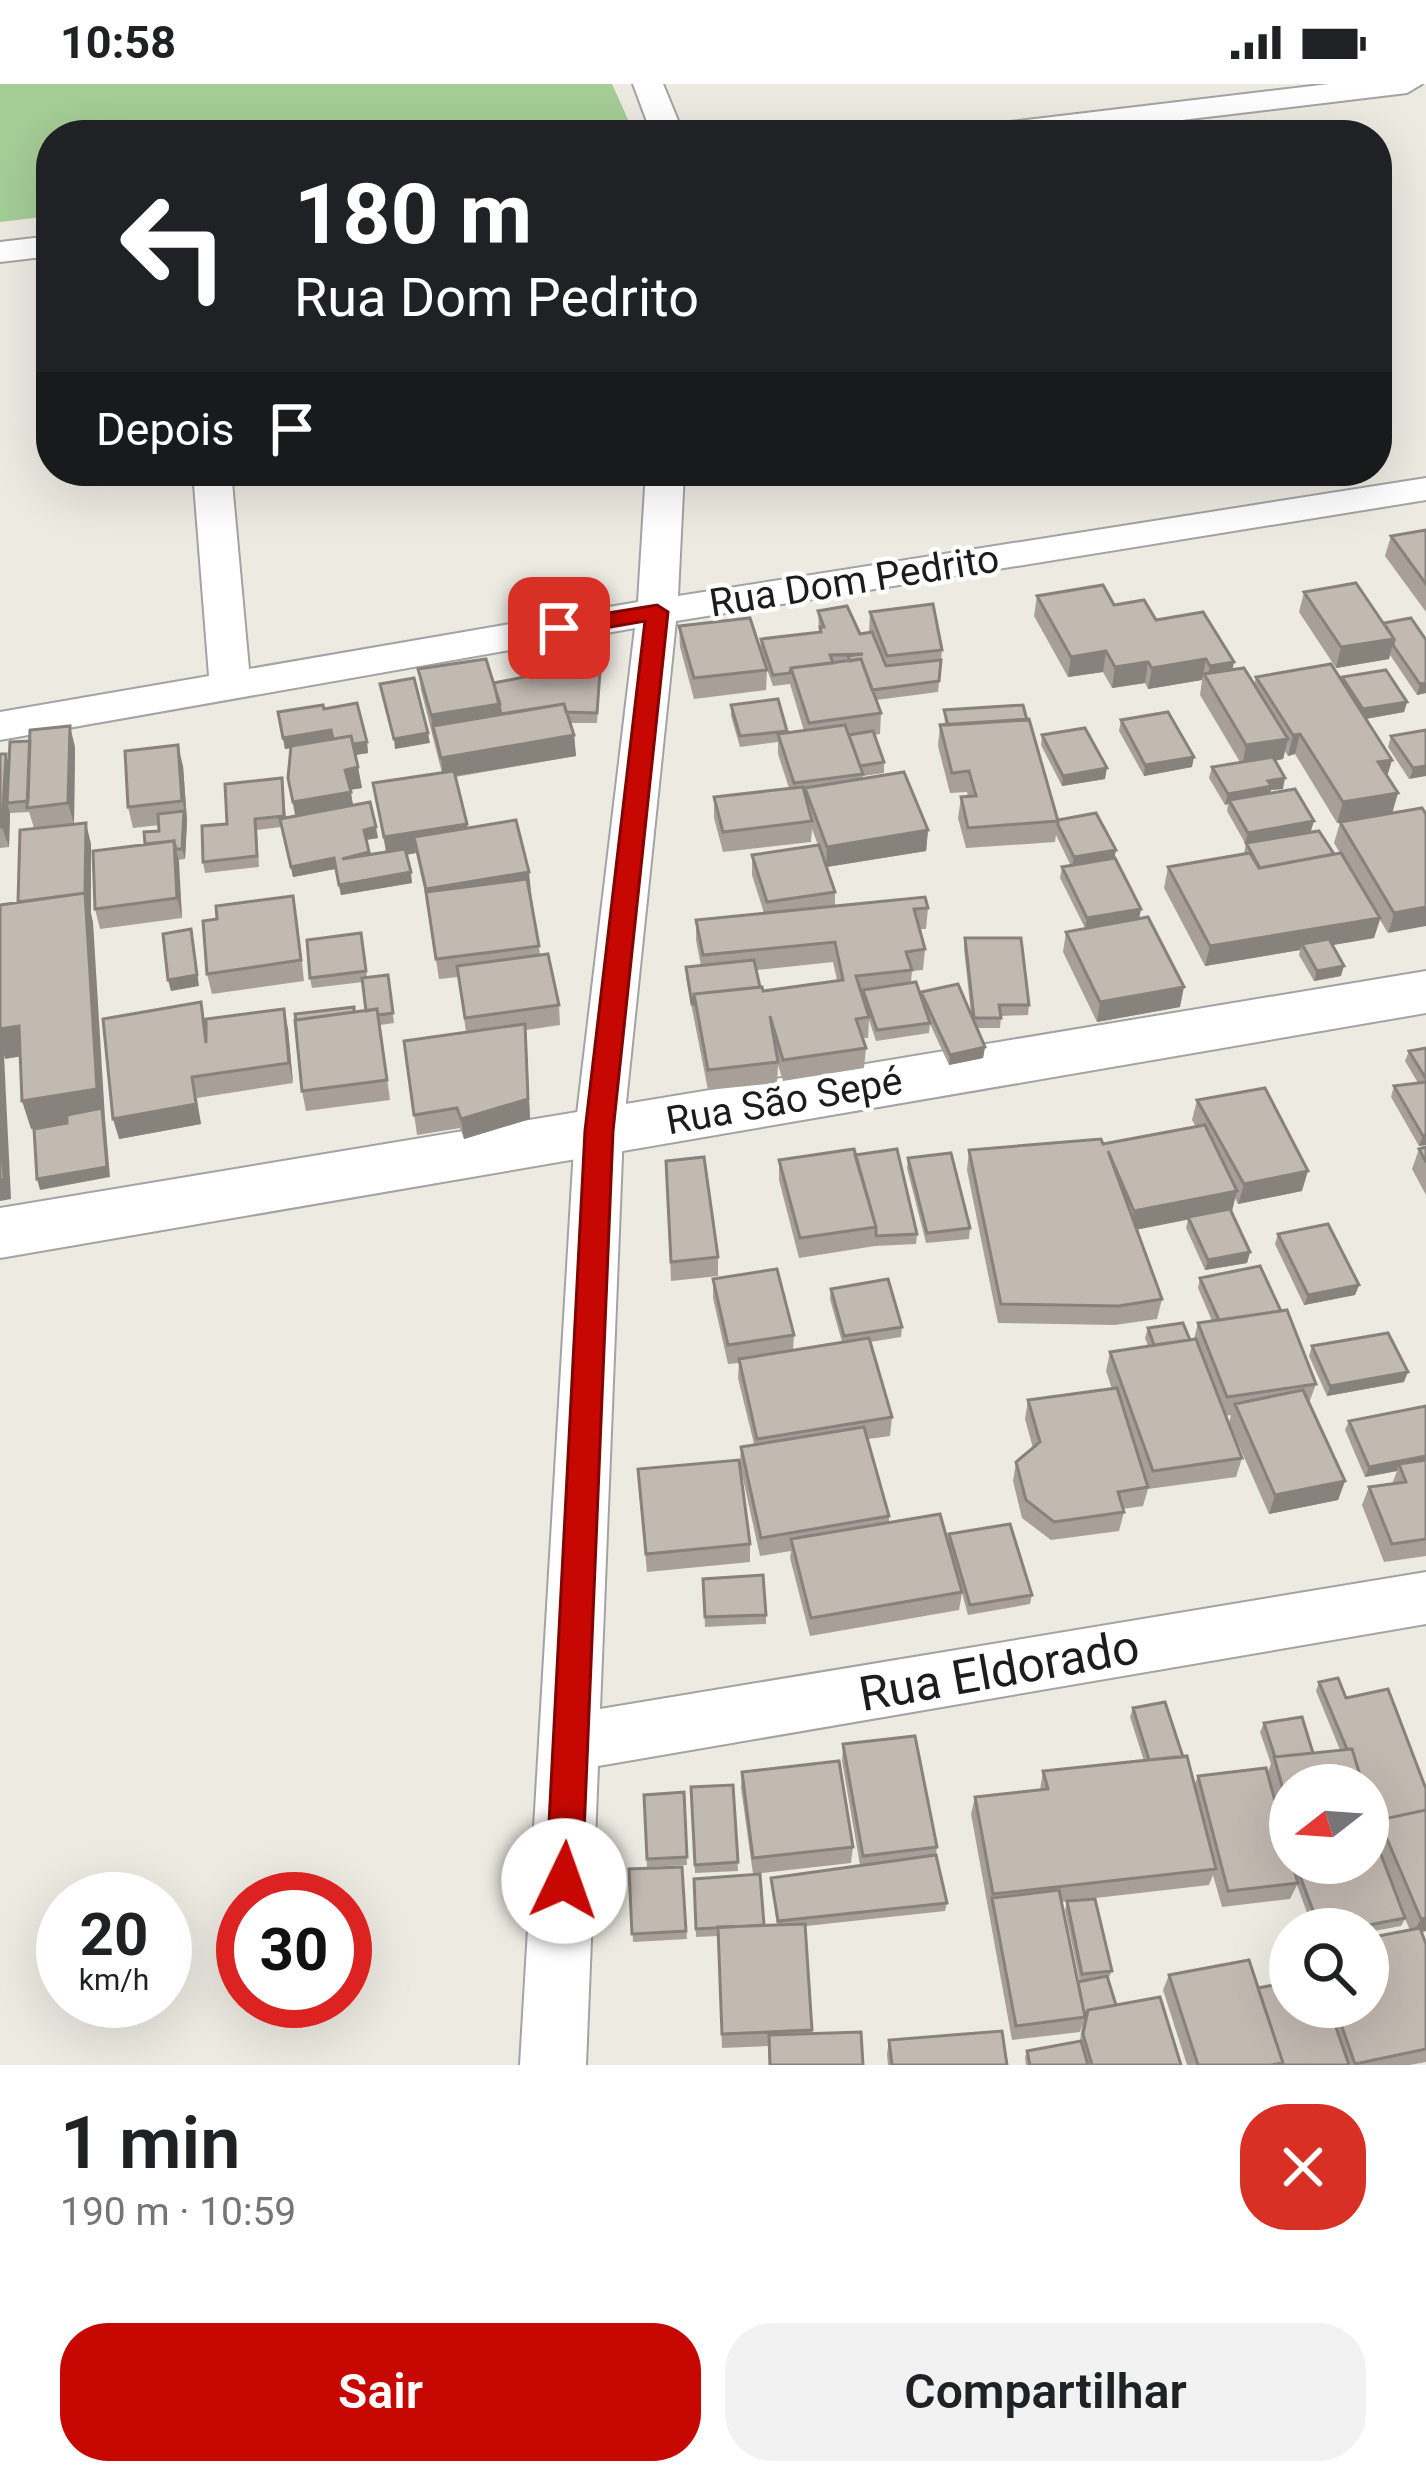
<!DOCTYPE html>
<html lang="pt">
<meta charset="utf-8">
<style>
:root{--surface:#fff;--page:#f2f2f2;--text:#202124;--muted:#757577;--accent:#c70701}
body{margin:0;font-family:Roboto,sans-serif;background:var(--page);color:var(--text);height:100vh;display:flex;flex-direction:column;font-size:45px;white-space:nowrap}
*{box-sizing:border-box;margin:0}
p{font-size:39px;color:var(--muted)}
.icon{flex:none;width:66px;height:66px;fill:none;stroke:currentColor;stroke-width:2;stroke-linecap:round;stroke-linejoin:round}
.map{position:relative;height:1981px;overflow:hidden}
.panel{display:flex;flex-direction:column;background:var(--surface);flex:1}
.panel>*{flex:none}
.banner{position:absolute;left:36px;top:36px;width:1356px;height:366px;border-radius:48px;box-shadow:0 12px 48px #0002;background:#202124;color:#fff;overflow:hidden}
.needle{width:78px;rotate:253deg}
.controls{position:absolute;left:1269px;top:1680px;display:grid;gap:24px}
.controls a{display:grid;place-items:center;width:120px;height:120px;border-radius:50%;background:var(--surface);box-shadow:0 12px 48px #0002;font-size:60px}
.speed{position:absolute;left:36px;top:1788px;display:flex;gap:24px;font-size:60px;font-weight:700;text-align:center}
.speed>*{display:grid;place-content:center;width:156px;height:156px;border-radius:50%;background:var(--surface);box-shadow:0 12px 48px #0002;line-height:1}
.speed small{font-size:30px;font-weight:400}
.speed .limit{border:18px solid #d22;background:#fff;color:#111}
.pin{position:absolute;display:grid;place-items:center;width:102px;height:102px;color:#fff;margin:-51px;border-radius:24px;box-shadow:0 6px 18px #0006}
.me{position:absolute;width:132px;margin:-66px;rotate:3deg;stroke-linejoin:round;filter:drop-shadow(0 0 9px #0008)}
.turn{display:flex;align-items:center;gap:42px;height:252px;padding:0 60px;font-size:54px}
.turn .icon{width:156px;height:156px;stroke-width:2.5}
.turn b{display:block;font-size:84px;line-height:102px}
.then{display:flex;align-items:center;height:114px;padding:0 60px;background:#0003;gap:24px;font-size:45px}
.round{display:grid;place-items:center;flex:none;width:126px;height:126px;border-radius:48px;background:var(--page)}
.summary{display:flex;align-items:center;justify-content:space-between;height:204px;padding:0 60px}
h1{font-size:72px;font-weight:600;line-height:90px}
.cta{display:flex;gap:24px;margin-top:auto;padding:24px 60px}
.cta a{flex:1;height:138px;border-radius:48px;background:var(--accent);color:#fff;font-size:48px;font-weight:600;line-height:138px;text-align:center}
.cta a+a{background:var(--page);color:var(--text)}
.status{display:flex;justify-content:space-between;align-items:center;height:84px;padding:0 60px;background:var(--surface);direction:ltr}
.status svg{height:33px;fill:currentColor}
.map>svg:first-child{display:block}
</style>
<div class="status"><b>10:58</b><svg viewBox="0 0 49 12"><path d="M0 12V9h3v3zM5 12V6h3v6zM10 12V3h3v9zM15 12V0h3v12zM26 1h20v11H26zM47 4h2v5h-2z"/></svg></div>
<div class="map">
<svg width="1426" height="1981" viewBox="0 0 1426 1981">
<rect width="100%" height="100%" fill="#edeae2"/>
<!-- forest -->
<path fill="#a5cd96" d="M0,0h612l23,51h-584v81l-51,6z"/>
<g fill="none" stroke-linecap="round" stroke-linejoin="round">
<!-- minor casing -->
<g stroke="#a3a3a3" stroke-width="4">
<path id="minor" d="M633,0h30l21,51h-32z
M1329,0h93l-15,9 -351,42h-95l16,-9z
M51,152v20l-51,6v-20z
M193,387h38l18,198 389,-67 8,-131h38l-6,125 748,-118v22l-750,121 -53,510 -23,578 826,-137v52l-828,142 -12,299h-66l55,-934 60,-503 -635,112v-28l209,-36z"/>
</g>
<!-- tertiary casing -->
<g stroke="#a3a3a3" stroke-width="4">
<path id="tertiary" d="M1426,887v42l-1426,245v-50z"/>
</g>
<!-- minor -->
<use href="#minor" fill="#fff" fill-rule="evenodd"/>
<!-- tertiary -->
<use href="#tertiary" fill="#fff" fill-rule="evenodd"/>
</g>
<!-- wall -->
<path fill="#a79f98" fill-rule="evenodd" d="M1426,446v82l-41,-56 6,-20z
M1304,508l122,48v53l-9,2 -27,-40 -1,4 -53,9 -37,-56z
M1037,512l77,9 42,15 98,65 2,-8 85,4 1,-4 65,25 -3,10 -39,7 27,41 -5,16 5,37 34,1 -38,119 -8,-13 -6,18 -42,7 9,31 -27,5 -15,-26 1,-5 -95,16 -41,-78 4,-21 76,-13 2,-11 88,11 6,-1 -6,-10 6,-20h-3l-42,-69 -7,2 -3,-5 -2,8 -8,2 8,28 -12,1 -1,3 41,38 -66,12 -18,-32 1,-7 -3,1 -16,-27 3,-11 28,-5 -40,-67 2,-15 -54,9 -3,-6 -33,5 -9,-16 -35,5 -34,-61z
M818,527l42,23 9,-1 1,-21 72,38 -4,42 -62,8 5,13 -1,21 -5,1 9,27v11l-21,3 -1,3 66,51 -2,21 -99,16 8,25v14l93,2 -2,21h-6l5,20 -2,21 -11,1 -1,12 9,13 51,18 -7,-66 1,-10 64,67 -1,10 -27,1 -1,12h-23l8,19 -2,11 -34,7 -19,-41 -1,9 -53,8 -7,-21 -1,18h-6l4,10 -2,20 -81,13 -5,-16 -1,18 -69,7 -22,-112v-11l15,-1 -5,-26v-20l68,-7 -12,-38v-20l66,-10 -6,-16 -1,13 -88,10 -9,-34v-21l75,-9 -11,-34v-12l-38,5 -9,-31v-11l47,-6 9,34 17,-2 -14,-47 -17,2 -13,-36 1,-11 58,-7zM833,878l4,18 -74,11 -3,-4 -4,-17z
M679,542l88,44 -1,20 -72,9 -14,-52z
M418,585l76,14 106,-12 -3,52h-27l4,12 2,21 -121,21 12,51 64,64 9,63 19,50 1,20 -34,5 4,89 -66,20 -4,-11 -43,7 -13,-94 62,-9 -8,-55 -19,2 -11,-72 -12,-54 -10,2 6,28 -71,12 -6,-26 -42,8 -12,-50 -24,3 2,37 -54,6 -2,-11 24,-38 55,-46 4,40 9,-2 -7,-38 3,-30 -6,1 -7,-37 46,-3 43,33 1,11 -13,2 7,33 -12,2 3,15 25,33 -12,2 4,14 16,-2 -13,-69 69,-10 -21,-83z
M944,626l114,110 56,38 27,51 -2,10 41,88 -83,15 -34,-70 3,-20 19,-4 -25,-50 2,-11 9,-1 -15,-31 -1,7 -89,6 -8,-30 3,-21h7l-1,-5 -17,1 -12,-47 2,-21h5z
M1121,636l71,47 -48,9 -25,-45z
M1426,646l-17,49 -21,-32 3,-11z
M1042,651l63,44 -43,7 -21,-41z
M75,663l-1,77 -40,4 -5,-16 -19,1 -1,34 -9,1v-94h6l3,10z
M183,682l4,55 -2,38 -7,1 4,58 -82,11 -5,-20 50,-65 14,-13v-6l-26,3 -5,-21z
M297,832l7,65 -92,13 -5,-20z
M361,849l6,44 21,-2 6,48 -14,2 10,75 -84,11 -4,-20 53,-79 11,-1 -3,-29 -51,6 -2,-10z
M284,925l4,20 5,54 -96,15 4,26 -82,15 87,-112z
M1426,964v97l-7,1 -28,-49 3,-11 24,-3 -13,-22 4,-10z
M1197,1016l105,91 -64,13 -3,-6 -4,13 19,41 -3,11 -42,7 -19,-42 2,-9 -52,10 26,70 -5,20 -42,6 -117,-2 -31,-153 2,-20 134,-6 93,-17 -4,-7z
M1426,1063v48l-14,-26 7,-20z
M855,1071l62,79 -1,10 -41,2 -76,12 -20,-78v-20z
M908,1074l62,70 -1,11 -43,4 -19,-75z
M666,1077l52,96v19l-47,5z
M1278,1150l81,51 -4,10 -51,10 -29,-61z
M1200,1194l116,106 -7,19 36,78 -7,19 -69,14 -40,-91 2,-8 -6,1 17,42 -6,19 -88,12 -5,17 -20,3 1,3 -5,19 -68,9 -29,-22 -9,-37 3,-19 17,-14 -8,-29 3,-19 84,-11 -6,-18 4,-19 38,-6 -3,-8 3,-10 42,12 4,-1 4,-16 14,-2 -14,-33z
M713,1195l81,56 -1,15 49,-8 -12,-43 1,-10 71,38 -1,10 -31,5 22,75 -2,19 -22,3 21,77v6l59,21 1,-9 83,61 -2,9 -62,11 -6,-22 -3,17 -149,26 -20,-78 1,-7 -31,5 -20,-91 1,-18 13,-3 -16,-66 1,-15 -11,1 -15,-66z
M1312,1262l92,36 -77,14 -18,-40z
M1426,1322v150l-42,6 -22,-57 7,-18 23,-3 5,-13 -32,6 -20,-47 4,-9z
M639,1404l111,56v18l-103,10z
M703,1495l63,36v9l-61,3z
M1319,1598l27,16 80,91 -4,143 4,12v118l-16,3h-223l-24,-75 6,-15 89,13 32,19h78l42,-77 -5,-11 -4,7 -33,6v-3h-55l-16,-44 -7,14 -68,8 -9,-32 -4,10 -148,17 17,80h2l-15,-72 2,-9 45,70 -4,8 8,26 65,60h-155l-1,-7 2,-7 53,-10 2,-17 -2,8 -68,8 -41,-226 4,-17 65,-7 3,-19 101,-10 -14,-44 3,-9 61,78 4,-10 69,-2 4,-10 -11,-32 4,-9 49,30 27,-3 -24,-59zM1290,1701h78v78h-78z
M843,1660l94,103 -1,8 11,48 -2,8 -139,15 6,107 51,32h-94l-1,-19 -46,2 -4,-112 -22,1 -2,-58 70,46h13l-6,-47 89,-13 -18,-104z
M742,1688l111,75 -2,16 -98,11 -12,-86z
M733,1701l5,86 -43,2 -4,-86z
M684,1708l3,73 -40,2 -3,-72z
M682,1783l5,72 -54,3 -4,-73z
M889,1956l118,25h-119l-1,-11z"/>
<!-- shaded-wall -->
<path fill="#88827c" d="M1394,555l-5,20 -53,9 5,-21z
M1106,567l-3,21 -35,5 3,-20z
M1206,575l-4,21 -54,9 4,-21z
M1148,578l-3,21 -33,5 3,-21z
M1234,578l-4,21 -23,-3 3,-14z
M1426,599v10l-9,2 3,-11z
M1407,618l-3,10 -44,8 3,-11z
M500,620l54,1 -121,21v10l-2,-21z
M70,642l5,21 -1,77 -6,-21z
M331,646l2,11 -48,8 -2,-11z
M428,649l2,10 -35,6 -1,-10z
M1300,650l-5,20 -7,2 5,-21z
M574,651l2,21 -133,22 -2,-20z
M1288,655l-5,20 -41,7 4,-21z
M367,658l1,11 -31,5 -2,-11z
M178,661l5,21 4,55 -2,38 -3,-10 2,-38z
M6,670l6,20 -5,29 3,10 -1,34 -7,-20z
M1194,673l-2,10 -48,9 1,-11z
M1392,676l-6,20 -8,-18z
M1426,682v10l-17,3 4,-11z
M358,683l4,21 -14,2 -3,-20z
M1107,684l-2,11 -43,7 1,-10z
M1285,694l-2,11 -12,1 -2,7 -40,3 -1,4 -3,1 3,-11 40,-13z
M351,708l3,21 -57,9 -4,-20z
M1398,709l-6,21 -55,9 6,-21z
M1314,737l-3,10 -66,12 3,-10z
M86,739l5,21v69l2,9 12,196 5,59 -70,13 -3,-11 66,-61 -72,11 -9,-28 63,-204z
M467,740l2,21 -55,-8 2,16 -29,5 -3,-21z
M376,743l2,11 -13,2 -1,-10z
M928,746l-2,21 -100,16 1,-20z
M174,757l5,20 3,57 -5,-20z
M1116,766l-2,10 -42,8 2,-11z
M334,774l1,11 -42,8 -2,-10z
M411,788l1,11 -71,12 -2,-10z
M529,788l2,20 -102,17 -3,-20z
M1426,823v19l-38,7 6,-20z
M1141,825l-2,10 -54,10 2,-11z
M1380,834l-6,20 -70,12 -2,-6 -2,6 -95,16 5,-20z
M191,845l8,57 -28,5 -3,-11z
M1344,882l-3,10 -27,5 3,-10z
M1184,903l-4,20 -83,15 3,-20z
M284,925l4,20 5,54 -4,-20z
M525,940l5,95 -66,20 -3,-20z
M19,942l10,29 -24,4 -1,-4 7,144 -11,2v-172z
M985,963l-2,11 -34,7 1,-10z
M192,993l9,47 -82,15 -6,-20z
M1426,1051v10l-7,1 4,-10z
M1308,1087l-6,20 -64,13 6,-20z
M1237,1107l-5,20 -102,20 4,-20z
M1250,1168l-3,11 -42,7 3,-10z
M1359,1201l-4,10 -51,10 4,-10z
M1408,1288l-4,10 -77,14 3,-10z
M1426,1372v9l-27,-1 -2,7 -32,6 4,-10z
M1345,1397l-7,19 -69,14 6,-19z
M1426,1834v13l-14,4 9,-16z"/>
<!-- building -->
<path fill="#c2b9b1" stroke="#88827c" stroke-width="3" d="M1426,446v54l-35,-48z
M1356,499l38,56 -53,8 -37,-55z
M1103,501l11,20 30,-5 12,20 47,-8 31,50 -24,4 -4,-7 -54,9 -4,-6 -33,5 -9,-16 -35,6 -34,-61z
M933,520l9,46 -55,6 -17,-44z
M847,522l13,28 12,-2 14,34 55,-6 -2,21 -67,9 -11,-31 -11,2 -2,-5 15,-2 -33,1 3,8 -42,5 -1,5 -17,2 -12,-36 60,-7 -1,-5h4l-6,-16z
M750,534l17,52 -73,8 -15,-52z
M1411,534l15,22v43l-6,1 -27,-39 1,-6 -10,-16z
M486,575l14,45 -69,11 -13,-46z
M861,575l20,54 -72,10 -18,-55z
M1331,580l61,96 -14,2 20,31 -55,9 -43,-68 -7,1 -37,-58z
M1244,584l44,71 -42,6 -42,-71z
M558,586l42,1 -3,42 -31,-1 -2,-8 -63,10 -7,-31z
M1386,586l21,32 -44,7 -21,-32z
M414,594l14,55 -34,6 -14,-55z
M778,615l9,32 -47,5 -9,-31z
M357,619l10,39 -14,2 -2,-8 -18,3 -2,-9 -48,8 -5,-26 45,-7 1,4z
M564,620l10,31 -133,23 -8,-32z
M1023,621l4,15 -79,5 -4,-15z
M1168,628l26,45 -49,8 -24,-45z
M1029,635l29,102 -90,7 -7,-31 15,-1 -7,-25 -17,2 -12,-48z
M845,641l18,49 -69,9 -16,-49z
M70,642l-2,77 -41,5 3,-78z
M1085,644l22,40 -44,8 -21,-41z
M1426,646v36l-13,2 -22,-32z
M873,647l11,31 -24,4 -11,-31z
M351,652l7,31 -13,3 6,22 -58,10 -5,-24 3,-32z
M30,657l-2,60 -21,2 3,-61z
M178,661l4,56 -54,6 -3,-56z
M0,670h6l-4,73h-2z
M1273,673l12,21 -17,3 4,5 -44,8 -16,-27z
M454,687l13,53 -83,13 -11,-54z
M904,688l24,58 -101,17 -22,-59z
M282,694l2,38 -29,3 2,37 -54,6 -1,-36 25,-2 -2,-40z
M803,703l9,34 -89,11 -9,-35z
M1295,705l19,32 -66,12 -19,-33z
M370,718l6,25 -12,3 5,22 -27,7 63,-10 6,23 -72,13 -5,-27 -43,9 -11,-48z
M1422,724l4,6v93l-32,6 -54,-91z
M184,727l-2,38h-6l-2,-8 -29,3 -1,-12 15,-1 -1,-17z
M1096,729l20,37 -42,7 -16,-32v-5z
M516,736l13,52 -103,17 -12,-52z
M86,739l-1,70 -67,9 2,-72z
M1319,747l15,23 -74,14 -14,-25z
M174,757l3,57 -82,11 -2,-58z
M819,761l16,47 -68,10 -15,-47z
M1250,769l9,15 82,-15 39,65 -170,28 -42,-79z
M1115,774l26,51 -54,9 -25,-51z
M527,795l12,67 -103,13 -10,-67z
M85,809l12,196 -75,12 -3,-75 -19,3v-124z
M293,812l8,64 -94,14 -4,-53 14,-2 -1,-13z
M925,813l3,11 -14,1 11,40 -19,3 6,18 -56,6 13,41 -13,2 10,29 -83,12 -13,-44 8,46 -70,8 -14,-76 68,-7 1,4 80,-11 -8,-38 -132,13 -7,-35z
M1148,833l36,70 -84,15 -34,-70z
M191,845l6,46 -29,5 -5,-46z
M361,849l5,38 -56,7 -3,-38z
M965,854h56l8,67h-30l2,13h-27z
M1329,855l15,27 -27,5 -15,-27z
M548,870l11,51 -94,13 -8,-52z
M754,876l6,27 -66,7v10h-2l-6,-37z
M388,891l5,38 -15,2 -1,-6 -11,2 -4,-33z
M916,898l14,41 -53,7 -14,-40z
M958,900l27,63 -35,8 -29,-63z
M201,918l5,41v-24l78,-10 5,54 -97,14 4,27 -83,15 -10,-100z
M354,923v5l-58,8 -1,-6z
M377,925l10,71 -85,11 -7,-71z
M525,940l3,75 -67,20 -4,-11 -43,7 -10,-74z
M1426,964v31l-17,-28z
M1426,998v53l-3,1 -29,-50z
M1265,1004l43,83 -64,13 -47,-84z
M0,1020l4,75 -4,1z
M102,1024l5,59 -70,12 -3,-50 33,-6v-8z
M1205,1041l32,66 -103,20 -26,-60 54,148 -43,7 -118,-2 -32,-154 132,-11 2,5z
M1426,1063v15l-7,-13z
M854,1065l22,78 -76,11 -21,-78z
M897,1065l20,85 -41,2v-9l-21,-72z
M951,1069l19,75 -43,5 -19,-75z
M704,1073l14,100 -47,5 -5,-101z
M1230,1125l20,43 -42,8 -20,-43z
M1328,1140l31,61 -51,10 -30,-61z
M1260,1182l21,45 -62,9 -19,-42z
M777,1185l17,66 -66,10 -15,-66z
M888,1195l14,48 -58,9 -13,-47z
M1287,1226l29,74 -89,13 -29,-74z
M1183,1239l7,17 -36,5 -6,-17z
M1388,1249l20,39 -78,14 -18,-40z
M869,1254l23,79 -135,22 -18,-80z
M1196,1255l46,119 -89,13 -43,-119z
M1117,1304l31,99 -30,5 6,20 -70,10 -28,-22 -10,-38 24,-20 -12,-42z
M1303,1306l42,91 -70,14 -40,-91z
M1426,1322v50l-57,11 -20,-46z
M864,1343l25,89 -128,22 -20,-91z
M739,1376l11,84 -104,10 -8,-85z
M1426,1376v79l-34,5 -23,-57 37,-5 -7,-18z
M940,1430l22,78 -151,26 -20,-79z
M1010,1440l22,71 -62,10 -21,-71z
M763,1491l3,40 -61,2 -2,-38z
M1338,1594l8,20 42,-9 38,100v21l-47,10 -2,4 -9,-23v-16h-5l-11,-36h-5l-28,-67z
M1165,1618l18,55 -34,3 -16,-52z
M1302,1633l11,36 -38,4 -11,-34z
M915,1652l22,111 -74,9 -20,-112z
M1352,1665l11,36h-73v29l-16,-57z
M1187,1672l29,113 -223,25 -18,-97 73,-8 -5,-18z
M839,1677l14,86 -100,11 -11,-86z
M1266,1684l24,88v7h2l6,20 -70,8 -30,-115z
M733,1701l5,77 -43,3 -4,-78z
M684,1708l3,65 -40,2 -3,-64z
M1368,1718l12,40 -12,1z
M1426,1726v108l-5,1 -42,-99z
M1380,1768l25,66 -57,11h-28l-23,-61 25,-5h46v-9z
M936,1771l11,48 -169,18 -7,-43z
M682,1783l4,64 -54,3 -3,-65z
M760,1790l4,51 -68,4 -2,-50z
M1059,1806l26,127 -69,9 -24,-128z
M1095,1815l17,72 -30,3 -15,-73z
M805,1840l7,106 -90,4 -4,-107z
M1420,1844l6,16v105l-71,15 -20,-57h33v-69z
M1249,1876l34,103 -12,2h-73l-29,-90z
M1107,1892l9,29 -28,5 -3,7 -7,-35z
M1290,1898v25h39l20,58h-67l1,-2 -25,-75z
M1160,1913l21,68h-89l-9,-31 5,-24z
M1002,1947l5,34h-115l-3,-25z
M861,1948l2,33h-93l-1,-30z
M1081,1957l7,24h-58l-3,-14z"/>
<!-- route -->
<path fill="#c70701" stroke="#810501" stroke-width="3" d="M657,521l11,7 -55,519 -31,750 -5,12 -13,5 -13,-5 -5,-12 39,-750 60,-510 -86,15 -11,-8 11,-7z"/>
<g text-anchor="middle" stroke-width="9" stroke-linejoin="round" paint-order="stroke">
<!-- street labels -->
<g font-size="39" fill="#1c1c1c" stroke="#fff">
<text transform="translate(854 496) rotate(-9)" y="14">Rua Dom Pedrito</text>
<text transform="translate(784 1016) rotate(-10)" y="14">Rua São Sepé</text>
</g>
<!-- near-street labels -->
<g font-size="48" fill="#1c1c1c" stroke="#fff">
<text transform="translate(999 1586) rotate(-10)" y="17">Rua Eldorado</text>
</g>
</g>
</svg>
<div class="controls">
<a><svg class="needle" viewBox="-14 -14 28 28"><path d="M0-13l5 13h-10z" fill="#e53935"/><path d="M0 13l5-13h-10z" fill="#757577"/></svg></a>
<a><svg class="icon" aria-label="search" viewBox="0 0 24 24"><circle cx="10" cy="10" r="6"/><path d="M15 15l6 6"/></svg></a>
</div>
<div class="speed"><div>20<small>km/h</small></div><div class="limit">30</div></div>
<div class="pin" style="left:559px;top:544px;background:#d93025"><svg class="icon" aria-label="arrive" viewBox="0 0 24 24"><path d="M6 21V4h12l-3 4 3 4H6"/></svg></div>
<svg class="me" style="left:564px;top:1797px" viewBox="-20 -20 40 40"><circle r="19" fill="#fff"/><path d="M0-13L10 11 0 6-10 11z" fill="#c70701"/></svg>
<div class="banner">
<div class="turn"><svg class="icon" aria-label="left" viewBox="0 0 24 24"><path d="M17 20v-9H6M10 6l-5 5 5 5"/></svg><div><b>180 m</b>Rua Dom Pedrito</div></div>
<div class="then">Depois<svg class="icon" aria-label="arrive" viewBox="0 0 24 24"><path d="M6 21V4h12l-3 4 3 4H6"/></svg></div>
</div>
</div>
<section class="panel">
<div class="summary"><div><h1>1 min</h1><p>190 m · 10:59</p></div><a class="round" style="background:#d93025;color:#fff"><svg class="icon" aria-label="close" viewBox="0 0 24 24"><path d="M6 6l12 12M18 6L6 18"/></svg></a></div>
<div class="cta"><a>Sair</a><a>Compartilhar</a></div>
</section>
